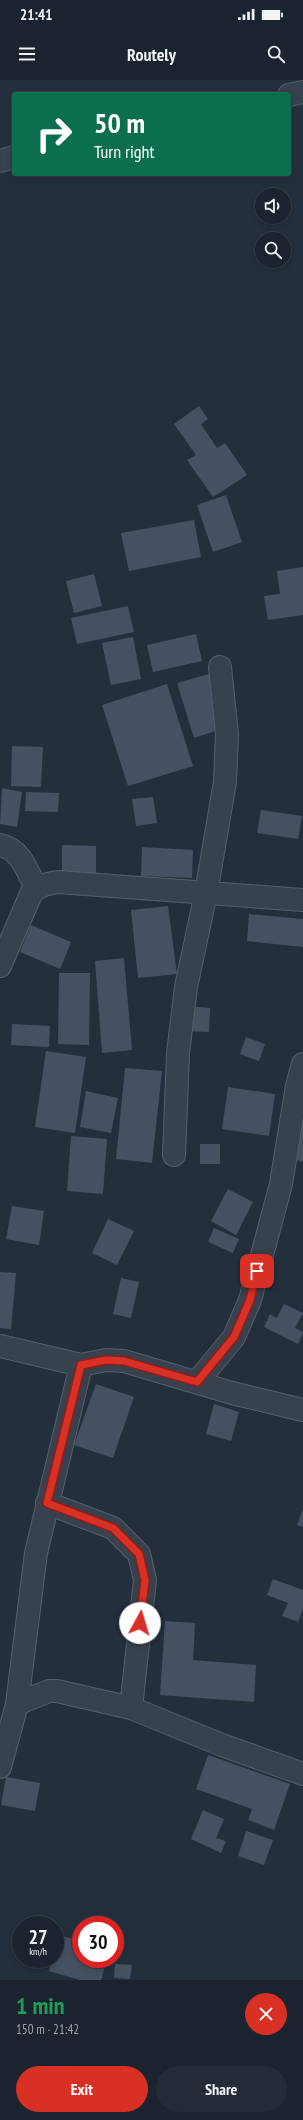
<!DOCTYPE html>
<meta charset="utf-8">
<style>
:root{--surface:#1b232e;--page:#242b36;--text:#f1f3f6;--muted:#a0a4aa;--line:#39404a;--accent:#d93025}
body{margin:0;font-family:"PT Sans Narrow",sans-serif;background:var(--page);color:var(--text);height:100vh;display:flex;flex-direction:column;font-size:15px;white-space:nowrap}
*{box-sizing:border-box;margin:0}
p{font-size:13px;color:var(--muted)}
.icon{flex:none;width:22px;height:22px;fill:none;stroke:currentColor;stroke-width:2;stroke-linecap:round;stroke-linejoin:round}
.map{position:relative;height:1900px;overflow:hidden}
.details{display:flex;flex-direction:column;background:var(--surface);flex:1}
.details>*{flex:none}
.top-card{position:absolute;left:12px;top:12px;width:279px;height:84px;border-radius:4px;box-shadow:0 2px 6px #0003,0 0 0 1px var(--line);background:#0b6e4f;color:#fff;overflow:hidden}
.tools{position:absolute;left:255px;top:108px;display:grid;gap:8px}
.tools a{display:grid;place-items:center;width:36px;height:36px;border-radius:50%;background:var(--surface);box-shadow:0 2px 6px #0003,0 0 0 1px var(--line);font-size:20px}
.speed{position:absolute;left:12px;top:1836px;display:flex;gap:8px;font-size:20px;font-weight:700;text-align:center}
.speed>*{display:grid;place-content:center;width:52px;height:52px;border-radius:50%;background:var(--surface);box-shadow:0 2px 6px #0003,0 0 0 1px var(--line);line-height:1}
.speed small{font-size:10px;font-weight:400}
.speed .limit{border:6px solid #d22;background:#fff;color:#111}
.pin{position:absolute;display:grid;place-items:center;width:34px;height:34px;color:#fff;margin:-17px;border-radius:8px;box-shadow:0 2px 6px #0006}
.me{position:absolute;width:44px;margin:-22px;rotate:6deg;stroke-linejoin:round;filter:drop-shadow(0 0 3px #0008)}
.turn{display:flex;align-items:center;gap:14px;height:84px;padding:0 16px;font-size:18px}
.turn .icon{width:52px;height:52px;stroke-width:2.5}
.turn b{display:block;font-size:28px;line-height:34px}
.round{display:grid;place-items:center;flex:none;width:42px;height:42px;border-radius:21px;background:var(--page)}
.headline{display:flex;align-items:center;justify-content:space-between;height:68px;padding:0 16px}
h1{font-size:24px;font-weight:600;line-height:30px;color:#1e9e55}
.button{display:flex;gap:8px;margin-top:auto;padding:8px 16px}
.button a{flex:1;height:46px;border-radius:24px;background:var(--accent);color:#fff;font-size:16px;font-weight:600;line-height:46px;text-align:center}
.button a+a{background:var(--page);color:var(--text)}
.status{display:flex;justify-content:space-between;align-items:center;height:28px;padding:0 20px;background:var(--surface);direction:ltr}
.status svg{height:11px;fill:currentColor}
header{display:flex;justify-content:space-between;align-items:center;height:52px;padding:0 16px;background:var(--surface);font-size:18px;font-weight:600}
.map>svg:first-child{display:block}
</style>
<div class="status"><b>21:41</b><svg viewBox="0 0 49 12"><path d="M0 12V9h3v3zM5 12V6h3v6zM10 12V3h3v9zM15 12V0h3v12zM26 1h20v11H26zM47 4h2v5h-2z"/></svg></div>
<header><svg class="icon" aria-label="menu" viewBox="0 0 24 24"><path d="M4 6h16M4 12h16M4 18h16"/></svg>Routely<svg class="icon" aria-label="search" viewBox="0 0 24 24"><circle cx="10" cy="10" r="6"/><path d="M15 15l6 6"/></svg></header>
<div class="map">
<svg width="303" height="1900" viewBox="0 0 303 1900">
<rect width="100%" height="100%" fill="#242f3e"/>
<!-- building -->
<path fill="#455162" d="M199,326l9,13 -7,5 16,24 8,-5 22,32 -34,22 -26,-37 9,-5 -22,-31z
M226,415l16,47 -29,10 -16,-47z
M194,440l7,37 -72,14 -8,-38z
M303,487v48l-35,5 -4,-24 16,-2 -3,-23z
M94,494l8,32 -28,7 -8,-32z
M128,526l6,26 -57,12 -6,-26z
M196,554l6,27 -49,11 -6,-27z
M133,557l8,42 -30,6 -9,-42z
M209,594l16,54 -31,10 -17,-55z
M167,604l26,82 -65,20 -26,-81z
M12,666l31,1 -2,40 -30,-1z
M2,708l20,4 -5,35 -17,-3z
M26,712l33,1 -1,19 -33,-1z
M153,717l4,26 -21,3 -4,-27z
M261,730l41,6 -4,23 -41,-6z
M62,765l34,1v30l-34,-1z
M142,767l51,3 -1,28 -51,-2z
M168,826l9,68 -39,4 -7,-68z
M249,834l54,5v28l-56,-6z
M31,845l40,17 -11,27 -40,-17z
M124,878l8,92 -30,3 -7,-92z
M59,893h31l-1,72 -31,-1z
M187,926l23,2 -1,24 -24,-1z
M12,944l38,2 -1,21 -38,-2z
M246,957l19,7 -6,17 -19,-7z
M46,971l40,6 -11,76 -40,-6z
M125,988l37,3 -10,92 -36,-4z
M228,1007l47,7 -6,42 -47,-7z
M86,1011l32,7 -7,35 -31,-6z
M303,1042v40l-12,-4z
M71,1056l36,3 -4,55 -36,-3z
M200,1064h20v20h-20z
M228,1109l25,13 -17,33 -25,-14z
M12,1126l32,5 -5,34 -33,-6z
M108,1139l26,12 -17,34 -25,-12z
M214,1148l25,11 -6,14 -25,-11z
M0,1192l16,1 -5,56 -11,-1z
M121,1198l18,4 -8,36 -18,-4z
M284,1224l19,9 -8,15 8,4 -5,12 -34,-17 6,-13 7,4z
M96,1304l38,13 -21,61 -39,-13z
M214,1324l25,8 -8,29 -25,-7z
M303,1429v18l-6,-2z
M273,1499l30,11v19l-5,13 -16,-6 6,-13 -21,-8z
M165,1541l30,2 -2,37 63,5 -2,37 -94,-7z
M208,1675l82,29 -16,46 -26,-10 4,-11 -56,-20z
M6,1697l34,6 -5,28 -34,-6z
M203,1730l21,9 -8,19 10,3 -5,12 -30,-14z
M246,1751l27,9 -9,25 -26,-9z
M58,1855l23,6v18h26l-6,21h-21l-31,-9 3,-12h3v-12z
M115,1884l17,1 -2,14 -16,-1z"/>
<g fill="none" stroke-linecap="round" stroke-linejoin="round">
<!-- minor casing -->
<g stroke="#565f6c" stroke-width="24">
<path id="minor" d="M289,15l14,-3
M0,81l14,-4
M0,765c21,4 27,26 36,43
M0,886l31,-72c7,-9 16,-10 27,-12l245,18
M174,1075l4,-102 8,-66 20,-94 19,-111 2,-48 -7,-67
M0,1266l81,19 25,-5 18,1 108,32 71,17
M197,1302l37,-45 16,-37 31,-116 16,-98 6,-22
M47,1423l66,25 26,26 6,26 -14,128
M17,1624l32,-13h8l74,17 91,37 81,29
M0,1687l17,-63 19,-151 45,-188"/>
</g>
<!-- minor -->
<use href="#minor" stroke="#38414e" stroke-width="22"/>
</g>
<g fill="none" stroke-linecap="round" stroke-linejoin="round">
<!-- route casing -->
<g stroke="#8d1f18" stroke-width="10">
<path id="route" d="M140,1543l5,-43 -6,-26 -26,-26 -66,-25 34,-138 25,-5 18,1 73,21 37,-45 16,-37 7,-29"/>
</g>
<!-- route -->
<use href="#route" stroke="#d93025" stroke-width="7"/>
</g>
</svg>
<div class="tools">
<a><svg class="icon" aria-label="sound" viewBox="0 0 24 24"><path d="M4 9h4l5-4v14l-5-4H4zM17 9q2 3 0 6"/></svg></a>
<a><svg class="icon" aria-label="search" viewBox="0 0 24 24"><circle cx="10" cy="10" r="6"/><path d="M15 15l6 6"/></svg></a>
</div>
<div class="speed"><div>27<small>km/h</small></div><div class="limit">30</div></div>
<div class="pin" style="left:257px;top:1191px;background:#d93025"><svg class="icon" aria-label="arrive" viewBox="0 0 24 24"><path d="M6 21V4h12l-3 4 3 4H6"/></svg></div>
<svg class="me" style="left:140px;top:1543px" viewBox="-20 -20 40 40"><circle r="19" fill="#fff"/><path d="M0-13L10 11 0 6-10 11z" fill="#d93025"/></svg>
<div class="top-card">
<div class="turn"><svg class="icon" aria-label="right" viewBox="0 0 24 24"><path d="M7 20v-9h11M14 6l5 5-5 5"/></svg><div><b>50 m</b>Turn right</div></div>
</div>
</div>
<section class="details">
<div class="headline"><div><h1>1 min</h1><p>150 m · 21:42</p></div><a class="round" style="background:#d93025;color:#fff"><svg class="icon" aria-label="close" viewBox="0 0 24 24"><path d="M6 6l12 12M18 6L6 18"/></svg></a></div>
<div class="button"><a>Exit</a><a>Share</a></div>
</section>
